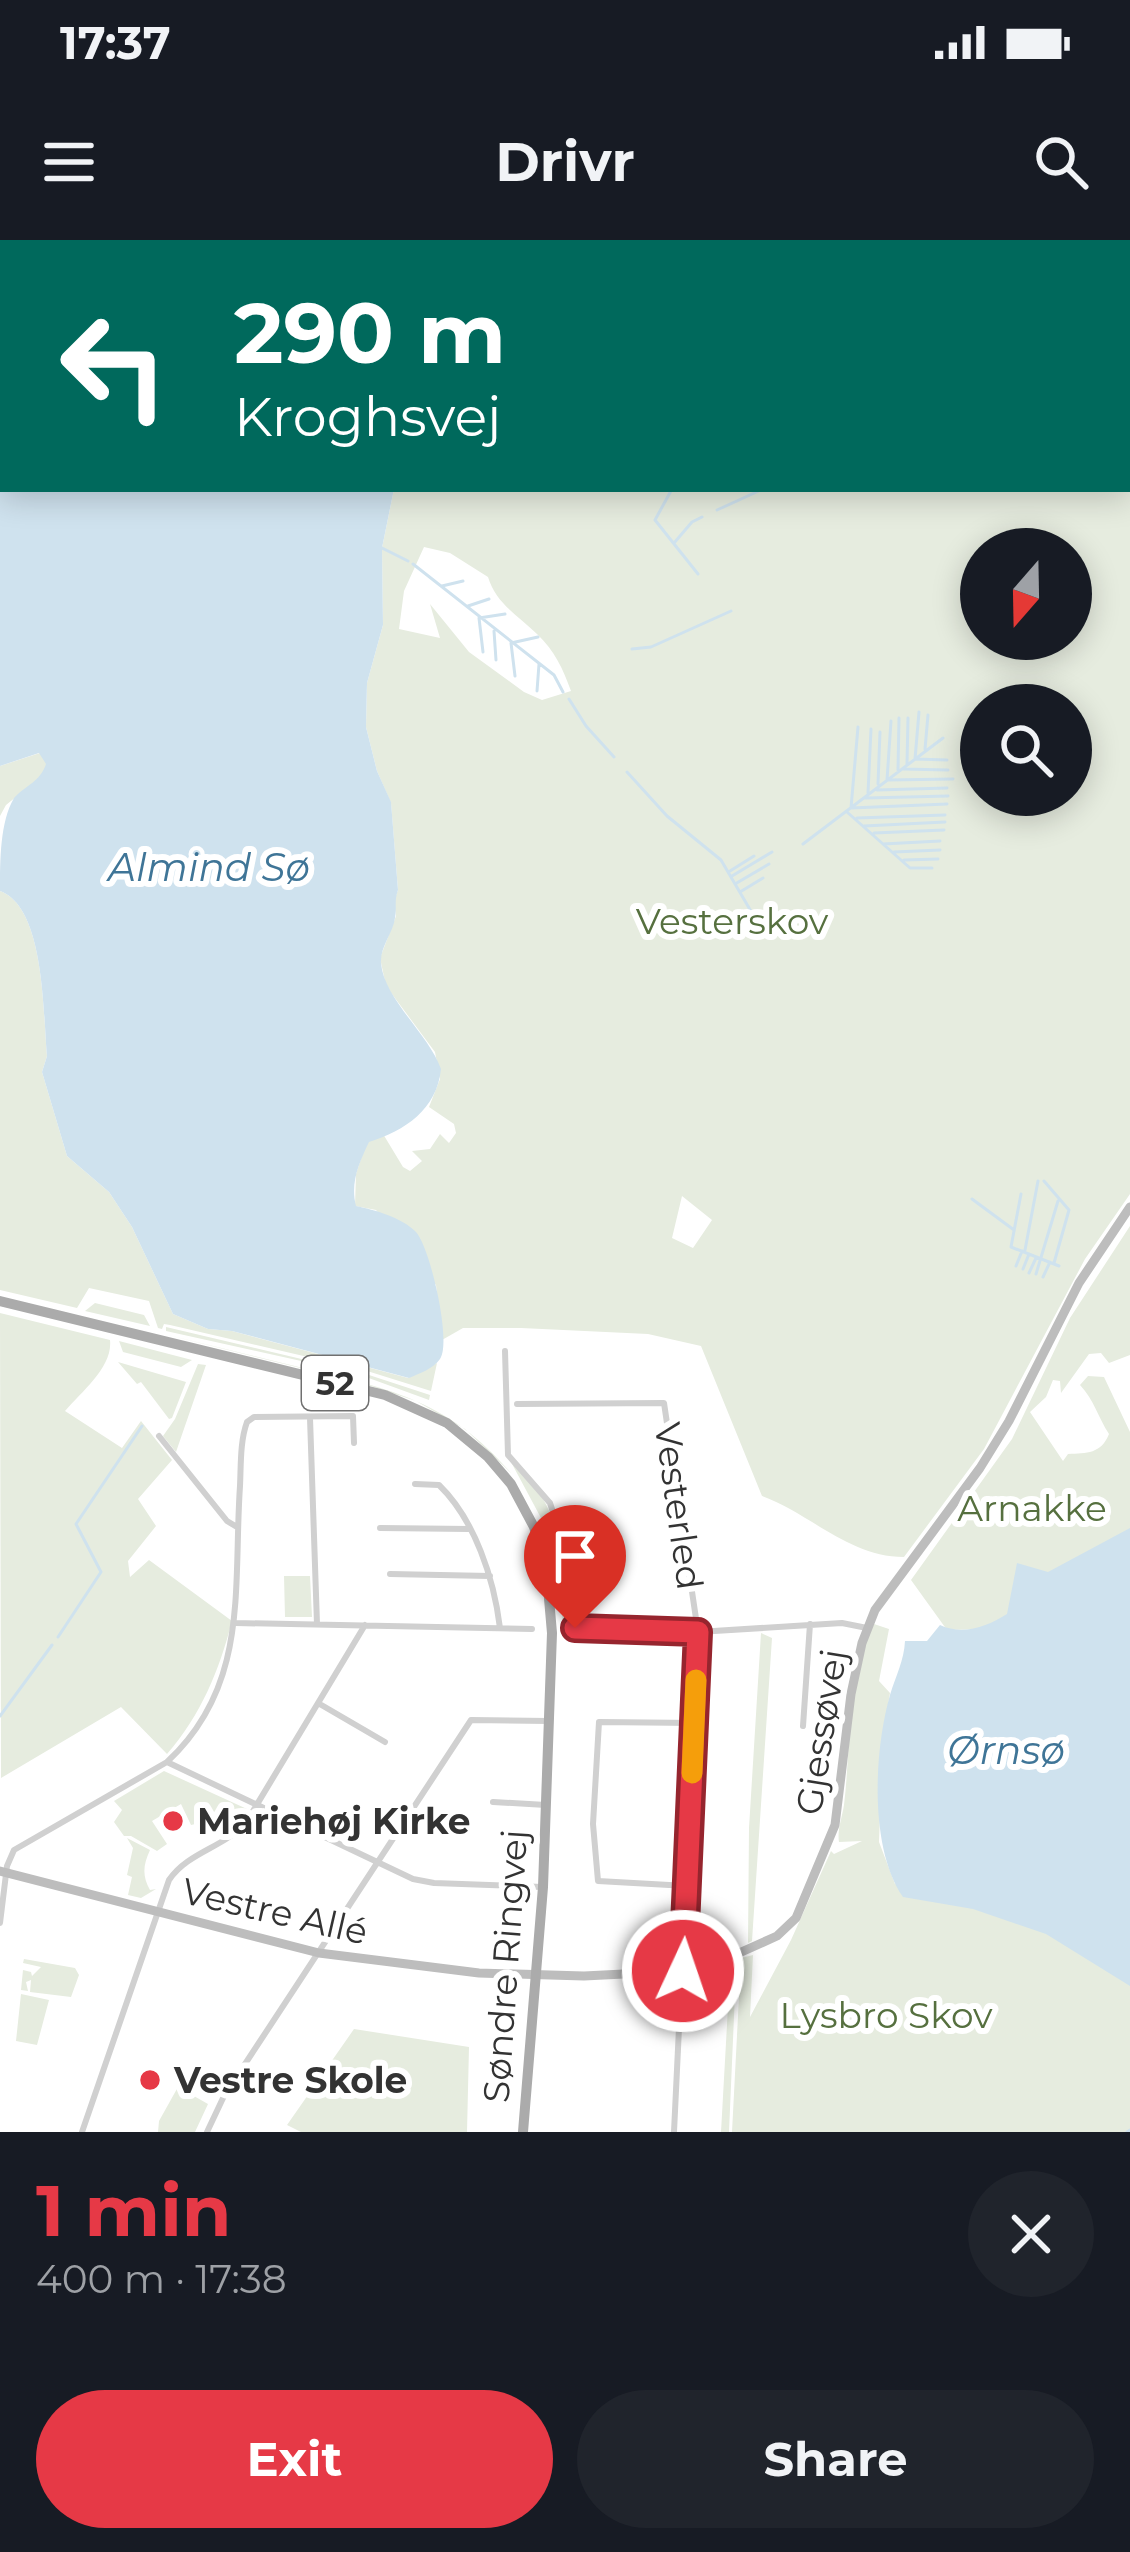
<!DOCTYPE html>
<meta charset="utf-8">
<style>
:root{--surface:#171b24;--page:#20242c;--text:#f1f3f6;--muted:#9ea1a6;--accent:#e63946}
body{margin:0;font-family:Montserrat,sans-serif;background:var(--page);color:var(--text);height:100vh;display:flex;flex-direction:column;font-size:45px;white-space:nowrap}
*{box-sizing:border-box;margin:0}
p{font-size:39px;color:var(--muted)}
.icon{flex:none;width:66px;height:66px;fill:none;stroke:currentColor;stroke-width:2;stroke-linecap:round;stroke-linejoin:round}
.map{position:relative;height:1892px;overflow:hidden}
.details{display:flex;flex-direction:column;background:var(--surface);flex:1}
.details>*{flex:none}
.guide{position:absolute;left:0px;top:0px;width:1131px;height:252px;box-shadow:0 6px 30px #0003;background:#00695c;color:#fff;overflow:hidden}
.needle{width:78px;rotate:200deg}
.tools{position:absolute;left:960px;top:288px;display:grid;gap:24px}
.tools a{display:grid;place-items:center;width:132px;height:132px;border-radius:50%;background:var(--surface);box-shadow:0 6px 30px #0003;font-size:60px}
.pin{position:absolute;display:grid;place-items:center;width:102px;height:102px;color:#fff;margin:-123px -51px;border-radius:50% 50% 50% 0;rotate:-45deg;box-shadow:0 0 12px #0007}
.pin .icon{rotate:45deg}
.me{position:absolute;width:132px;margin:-66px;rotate:3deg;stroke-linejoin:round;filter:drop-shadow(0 0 9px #0008)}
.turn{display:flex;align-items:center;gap:42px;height:252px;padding:0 36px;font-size:54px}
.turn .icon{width:156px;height:156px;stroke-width:2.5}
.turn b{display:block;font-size:84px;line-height:102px}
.round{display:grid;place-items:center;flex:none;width:126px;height:126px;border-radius:63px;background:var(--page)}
.summary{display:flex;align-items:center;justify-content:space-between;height:204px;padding:0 36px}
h1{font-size:72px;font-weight:700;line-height:90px;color:var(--accent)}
.button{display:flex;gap:24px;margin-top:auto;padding:24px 36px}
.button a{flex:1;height:138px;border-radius:72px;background:var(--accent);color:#fff;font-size:48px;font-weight:700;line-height:138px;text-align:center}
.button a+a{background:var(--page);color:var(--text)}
.status{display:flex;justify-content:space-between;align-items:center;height:84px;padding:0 60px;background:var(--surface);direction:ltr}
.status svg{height:33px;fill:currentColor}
header{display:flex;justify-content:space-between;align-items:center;height:156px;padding:0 36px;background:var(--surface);font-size:54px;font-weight:700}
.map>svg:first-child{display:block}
</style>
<div class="status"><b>17:37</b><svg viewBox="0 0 49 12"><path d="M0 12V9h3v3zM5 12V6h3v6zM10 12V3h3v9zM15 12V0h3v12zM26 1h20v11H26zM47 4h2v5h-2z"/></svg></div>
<header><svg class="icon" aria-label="menu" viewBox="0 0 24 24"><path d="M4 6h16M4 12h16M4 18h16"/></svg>Drivr<svg class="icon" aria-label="search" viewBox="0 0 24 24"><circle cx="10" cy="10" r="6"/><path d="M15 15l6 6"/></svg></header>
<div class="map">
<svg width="1130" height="1892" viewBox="0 0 1130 1892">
<rect width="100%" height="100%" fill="#fff"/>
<!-- green -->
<path fill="#e6ecdf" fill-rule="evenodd" d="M260,0h870v954l-45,65 -101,190 -80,108c-55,0 -93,-43 -142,-61l-61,-150 -53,-12 -127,-6h-58l-21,12 -6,-55 -60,-75 -21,-4 1,-32 18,-55 29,48 7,4 12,-10 -10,-10 18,-2 10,-15 9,9 7,-10 -2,-9 -25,-17 11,-28 -5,-27 -49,-66 -6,-28 16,-42 -2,-15 4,-11 -7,-87 -14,-32 -11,-44 1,-44 16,-58 -1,-77 12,-59h734v-246zM424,307l26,6 38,24c8,27 31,39 49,57 18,17 26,35 34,57l-29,9 -18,-8 -55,-40 -39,-48 10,34 -41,-9 5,-38zM981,309h90v90h-90zM981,465h90v90h-90zM682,956l30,24 -19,28 -21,-10z
M40,513l20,2 13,62 -41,-33 -26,21 -6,11v-50z
M0,651c45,16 43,123 47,165l-5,16 25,84 42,36 23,35 41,87 35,15 24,2 176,47 29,-15 -6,28 -67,-21 -194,-45 -6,-1 -2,5 -4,-1 -9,-27 -60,-13 -12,20 -77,-18z
M1130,986v129l-21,8 -8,-10 -12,1 -28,39 -1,-12 -7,-1 -7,17 -16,15 33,49 5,-7c19,-1 33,0 41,-20 -11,-17 -15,-34 -29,-49l8,-9 16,1 26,55v114l-139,83 -44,1 -36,-50 101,-141 58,-121z
M95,1063l49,12 6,11 -65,-15z
M0,1073l110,27c3,27 -28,51 -45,71l57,37 19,-27 31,39 -34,39 18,27 -28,35 2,16 19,-17 83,61c-13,50 -31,94 -65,133l-46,-47 -120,71z
M166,1087l203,48 61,20 -1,5 -74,-27 -189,-42z
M160,1093c49,12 98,24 147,36 86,20 144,34 204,104l-46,-44 -49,-28 -51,-17z
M119,1101l73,19 -11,7 -58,-15z
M118,1122l68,20 -14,36 -3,1 -28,-37 -4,2z
M198,1124l8,1 -30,87 -13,-16 12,-17z
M511,1222c10,11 24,24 32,37 18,30 37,103 24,133h-4l-2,-45 -13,-56z
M284,1336h26l2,41h-27z
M874,1384l15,5 -10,52 11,12 -7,42 -4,107 16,42 235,71v177h-398l9,-174 12,-3 -3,62 41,-77 40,-89 3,3 28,-13 -23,1c-2,-12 3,-24 5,-37 7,-58 3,-128 30,-181z
M761,1393l11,5 -20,303 -4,2 1,-115z
M164,1531l83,38 -13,19 -9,-3 -3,-7 -31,7 -10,-21 -29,17 15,23 -10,7 -26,-15h-7l-10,-14 8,-12 -8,-9z
M127,1598l23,12c-7,15 -8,26 0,40l6,-1 -15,9 -13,-3 4,-18 -5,-2 6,-27z
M24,1719l51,9 4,7 -8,22 -41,-5 1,-12 -5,2 2,9 -7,-1 2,-20 8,2 1,4 9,-9 -18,-4z
M736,1730l-7,162h-8l9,-161z
M21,1754l28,6 -12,45 -21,-4z
M354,1789l115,18 -2,85h-166l-14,-7z
M178,1847l30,17 -13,28h-37l1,-11z"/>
<!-- water -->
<path fill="#cfe2ee" d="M0,0l263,3h-260v246h391l-12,59 1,77 -16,58 -1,44 11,44 14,31 7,88c-4,11 -1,17 -3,28 -2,15 -15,29 -14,45 3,36 47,70 60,106 -4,40 -36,62 -72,73 -10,21 -19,41 -13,64 19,4 45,11 60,26 14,15 36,110 24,127 -7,10 -20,14 -31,19l-177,-47 -24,-2 -35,-15 -41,-87 -23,-35 -42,-36 -25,-84 5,-16c-4,-42 -2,-149 -47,-165 0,-31 0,-69 14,-93 12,-13 26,-16 32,-34l-7,-11 -39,13z
M1130,1288v458l-84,-52 -73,-25 -70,-12c-34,-49 -29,-146 -13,-202 6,-20 14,-34 15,-54h22l13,-16c23,11 48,1 67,-11l10,-51 31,9z"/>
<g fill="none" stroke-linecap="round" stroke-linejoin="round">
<!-- stream -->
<path stroke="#cfe2ee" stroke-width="3" d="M396,3v-3
M1104,3l2,-3
M672,249l-17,31 43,54
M717,270l46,-21
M674,303l18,-21 10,-5
M382,308l26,13
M413,324l141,111 9,17
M442,346l21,-5
M468,366l21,-7
M494,391l2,29
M632,409l19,-2 80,-36
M483,412l-4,-34 26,-4
M515,436l-4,-33 27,-6
M537,451l2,-27
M569,459l17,27 28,31
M919,472l-4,47 32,1
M891,481l-4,59 66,-1
M858,487l-7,81 96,-4
M925,509l3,-34
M907,524l1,-46
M903,529l45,1
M898,530l1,-52
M627,532l40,44 54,44 31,53
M878,544l2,-52
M877,550l70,-2
M868,553l3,-64
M866,558l82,-2
M847,572l63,56h22
M857,578l88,-3
M864,586l81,-4
M874,593l70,-3
M803,604l140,-106
M883,604l57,-3
M894,612l46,-2
M904,620l34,-1
M730,631l24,-15
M732,636l40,-24
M735,644l34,-20
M740,652l23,-14
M1044,941l25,29 -15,53
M1021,954l-10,53 48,19
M972,959l42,31
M1025,1010l13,-69
M1016,1026l6,-15
M1023,1029l6,-15
M1029,1033l7,-15
M1036,1034l22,-73
M1043,1037l7,-15
M58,1397l43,-65 -25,-48 66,-98
M0,1476l52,-71
M1127,1892l3,-2"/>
<!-- street -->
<path stroke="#d0d0d0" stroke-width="6" d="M505,1111l3,104 42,48 21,64 4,61 123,4 144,-9 25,5
M517,1164l147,-1 34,229 -24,500
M310,1178l7,206
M159,1196l68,85 10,6
M415,1244l24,1c36,35 55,94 61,143
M380,1288l89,1
M390,1334l100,2
M236,1383l296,6
M318,1463l67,39
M803,1486l7,-102
M167,1522l246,117 21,4 109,4
M493,1562l53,3
M687,1646l-89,-5 -5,-57 6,-102 95,1
M0,1683l7,-57 7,-16 153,-88c83,-77 66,-175 73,-276 1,-21 0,-45 7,-64l7,-5 99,-1 1,27
M82,1892l87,-252c20,-29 56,-32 78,-59l118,-196
M207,1892l17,-36 247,-376 78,1"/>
<!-- secondary -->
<path stroke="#bdbdbd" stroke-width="9" d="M0,1631l319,82 160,20 105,3 99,-5 36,-9 58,-26 19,-18 39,-93 16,-131 11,-51 13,-33 105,-142 29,-47 70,-138 51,-76"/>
<!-- primary -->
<path stroke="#ababab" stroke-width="10" d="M0,1061l385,94 62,28 41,34 23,27 23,43 12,37 6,69 -9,254 -20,245"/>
</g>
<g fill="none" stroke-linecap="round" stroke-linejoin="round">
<!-- route casing -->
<g stroke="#96252e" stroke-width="30">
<path id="route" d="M575,1388l123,4 -15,339"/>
</g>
<!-- route -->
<use href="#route" stroke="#e63946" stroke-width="21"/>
<!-- slow -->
<path stroke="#f59e0b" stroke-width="21" d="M692,1533l4,-93"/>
</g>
<!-- markers -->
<g fill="#e63946" stroke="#fff" stroke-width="4.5">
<circle cx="173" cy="1581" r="12"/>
<circle cx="150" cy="1840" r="12"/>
</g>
<g text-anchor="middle" stroke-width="12" stroke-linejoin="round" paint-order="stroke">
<!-- shield labels -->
<rect fill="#fff" stroke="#707070" stroke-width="3" x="302" y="1116" width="66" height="54" rx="9"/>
<g font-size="33" font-weight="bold" fill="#333">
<text x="335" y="1155">52</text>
</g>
<!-- park labels -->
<g font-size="36" fill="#56703f" stroke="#fff">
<text x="732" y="694">Vesterskov</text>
<text x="1032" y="1281">Arnakke</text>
<text x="886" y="1788">Lysbro Skov</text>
</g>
<!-- street labels -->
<g font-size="36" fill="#333" stroke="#fff">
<text transform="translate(679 1266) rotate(82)" y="13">Vesterled</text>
<text transform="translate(821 1492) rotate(-81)" y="13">Gjessøvej</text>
<text transform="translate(275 1671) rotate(13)" y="13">Vestre Allé</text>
<text transform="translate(505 1726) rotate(-86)" y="13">Søndre Ringvej</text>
</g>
<!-- poi labels -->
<g font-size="36" font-weight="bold" fill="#333" stroke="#fff" text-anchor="start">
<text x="197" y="1594">Mariehøj Kirke</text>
<text x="174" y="1853">Vestre Skole</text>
</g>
<!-- water labels -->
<g font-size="39" font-style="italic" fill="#3f7597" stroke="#fff">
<text x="209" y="641">Almind Sø</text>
<text x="1006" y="1524">Ørnsø</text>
</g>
</g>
</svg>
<div class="tools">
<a><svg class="needle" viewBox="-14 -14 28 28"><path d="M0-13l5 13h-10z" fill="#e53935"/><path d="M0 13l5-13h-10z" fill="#9ea1a6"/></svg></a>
<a><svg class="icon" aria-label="search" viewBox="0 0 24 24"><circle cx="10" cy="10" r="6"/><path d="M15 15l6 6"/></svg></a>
</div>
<div class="pin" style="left:575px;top:1388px;background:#d93025"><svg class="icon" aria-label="arrive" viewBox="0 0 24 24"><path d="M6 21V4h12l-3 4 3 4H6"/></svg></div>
<svg class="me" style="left:683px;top:1731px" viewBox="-20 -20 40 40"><circle r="17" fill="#e63946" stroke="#fff" stroke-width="3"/><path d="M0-11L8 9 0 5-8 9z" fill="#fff"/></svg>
<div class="guide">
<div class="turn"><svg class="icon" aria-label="left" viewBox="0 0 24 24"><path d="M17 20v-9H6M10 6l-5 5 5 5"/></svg><div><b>290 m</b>Kroghsvej</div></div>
</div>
</div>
<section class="details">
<div class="summary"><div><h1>1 min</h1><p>400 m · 17:38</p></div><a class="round"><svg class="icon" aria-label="close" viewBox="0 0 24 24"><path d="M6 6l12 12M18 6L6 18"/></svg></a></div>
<div class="button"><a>Exit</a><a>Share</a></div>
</section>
